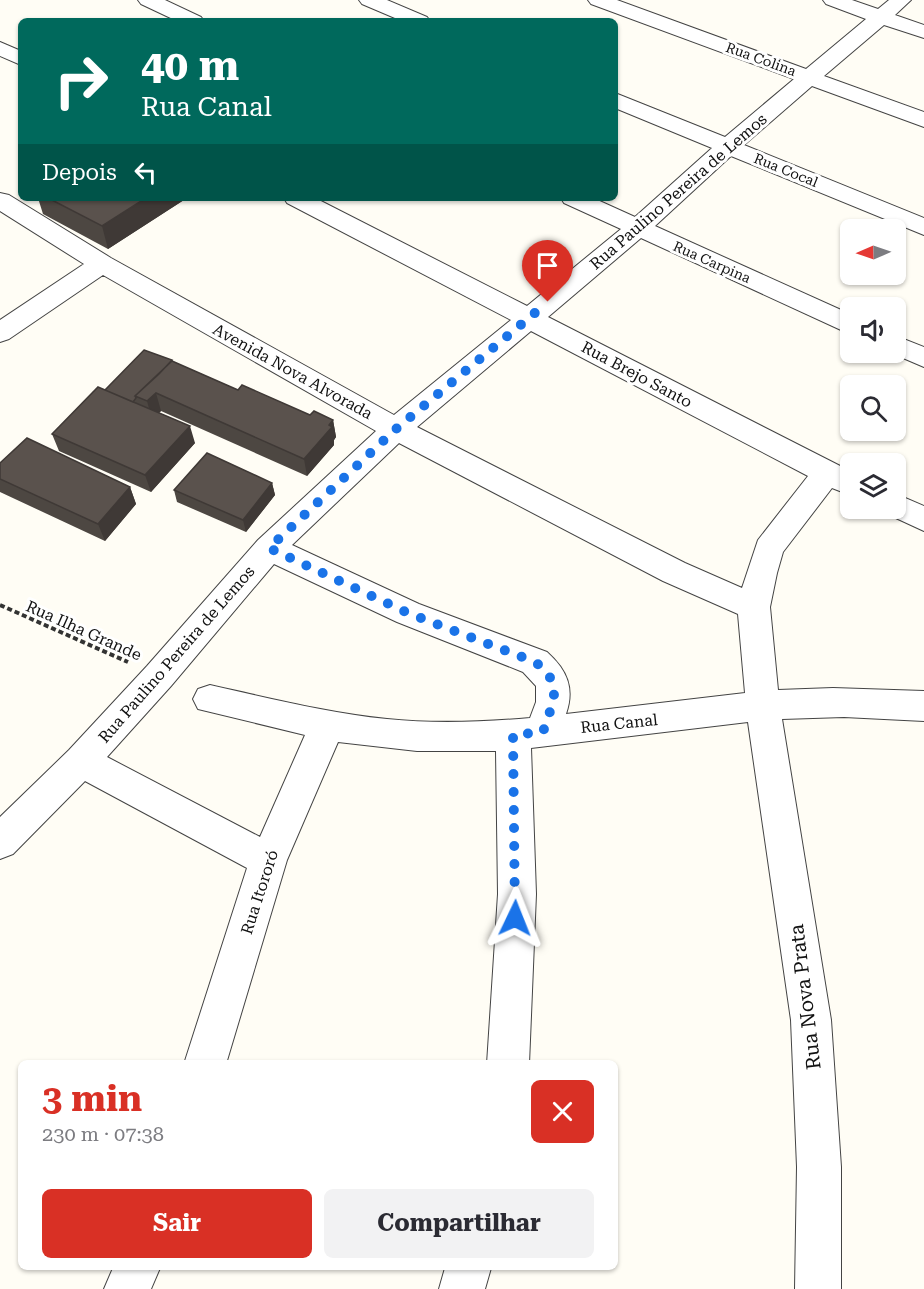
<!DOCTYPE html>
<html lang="pt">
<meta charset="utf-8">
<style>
:root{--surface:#fff;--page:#f2f2f3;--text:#2b2b33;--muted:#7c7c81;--accent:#d93025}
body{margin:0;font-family:"Roboto Serif",serif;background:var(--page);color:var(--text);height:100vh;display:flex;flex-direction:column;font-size:22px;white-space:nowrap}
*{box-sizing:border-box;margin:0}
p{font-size:20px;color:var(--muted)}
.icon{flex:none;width:33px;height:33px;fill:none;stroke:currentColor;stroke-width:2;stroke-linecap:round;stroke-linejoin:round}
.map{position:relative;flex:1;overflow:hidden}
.side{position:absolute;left:18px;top:1060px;width:600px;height:210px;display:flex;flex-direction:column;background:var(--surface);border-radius:9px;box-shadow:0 2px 4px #0004}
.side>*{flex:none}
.hud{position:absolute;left:18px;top:18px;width:600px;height:183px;border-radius:9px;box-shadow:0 2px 4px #0004;background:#00695c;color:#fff;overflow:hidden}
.needle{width:39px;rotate:268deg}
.tools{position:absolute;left:840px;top:219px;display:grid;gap:12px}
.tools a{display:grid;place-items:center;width:66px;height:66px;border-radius:9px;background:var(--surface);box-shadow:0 2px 4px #0004;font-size:30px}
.pin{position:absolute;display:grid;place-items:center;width:51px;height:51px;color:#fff;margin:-62px -26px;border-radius:50% 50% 50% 0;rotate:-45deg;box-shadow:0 0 6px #0007}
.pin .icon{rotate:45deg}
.me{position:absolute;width:66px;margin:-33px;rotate:2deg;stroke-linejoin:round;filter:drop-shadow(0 0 4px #0008)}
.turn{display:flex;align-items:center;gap:21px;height:126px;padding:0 24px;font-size:27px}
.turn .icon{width:78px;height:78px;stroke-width:2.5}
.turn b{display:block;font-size:42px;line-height:51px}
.then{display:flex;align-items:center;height:57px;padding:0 24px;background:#0003;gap:12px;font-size:22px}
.round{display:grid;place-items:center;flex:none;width:63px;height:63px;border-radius:9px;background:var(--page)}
.head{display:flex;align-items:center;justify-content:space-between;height:102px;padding:0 24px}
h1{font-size:36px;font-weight:700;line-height:45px;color:var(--accent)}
.button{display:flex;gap:12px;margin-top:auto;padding:12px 24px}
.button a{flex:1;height:69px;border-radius:9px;background:var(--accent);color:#fff;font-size:24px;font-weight:700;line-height:69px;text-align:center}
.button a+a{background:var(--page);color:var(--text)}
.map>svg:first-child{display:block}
</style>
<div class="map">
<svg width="924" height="1289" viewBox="0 0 924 1289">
<rect width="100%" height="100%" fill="#fffdf5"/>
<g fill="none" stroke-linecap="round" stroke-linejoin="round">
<!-- minor casing -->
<g stroke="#444" stroke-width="2">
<path id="minor" d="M138,0h27l36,17 3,4h-27l-36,-17z
M359,0h28l40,17 3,4h-28l-40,-17z
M588,0h29l189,69 60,-50 -40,-15 -3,-4h29l26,9 11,-9h22l-16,15 29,10v13l-40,-13 -60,51 100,36v15l-112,-41 -68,59 180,73v17l-193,-79 -76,70 195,88v19l-9,-3 -200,-92 -93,79 302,154v24l-18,-7 -49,64 -6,21 -7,34 8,83 55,-2 91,3v30l-80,-4 -62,2 49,301 10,147v122h-46l2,-122 -6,-147 -43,-298 -217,26 5,146 -7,170h-42l11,-170 -2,-143h-79l-79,-9 -51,118 -61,204h-42l63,-196 -162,-87 -72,73 -13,5v-42l69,-67 78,-84 111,-126 118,-109 -273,-156 -94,64 -9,3v-22l84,-56 -84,-53v-18l9,2 102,63 283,157 117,-95 -224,-117 -3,-5h31l212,108 94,-77 -57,-26 -3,-5h32l42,19 77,-69 -97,-40v-15l110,44 69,-58 -203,-75zM531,331l277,145 -50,64 -16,48 -57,-25 -268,-136zM399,443l264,138 75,33 7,79 -179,21c9,-26 1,-44 -19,-62l-128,-48 -127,-59zM274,564l123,58 126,50 13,14v16l-6,16c-47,4 -95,6 -143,1 -60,-6 -118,-21 -177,-34l-12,4 -5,10 5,10 107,26 -45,102 -153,-80 64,-71z
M0,42l21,9v14l-21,-9z
M896,336l28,11v20l-35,-15h7z
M896,494l28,12v25l-39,-18 -2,-5h13z
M113,1268h47l-9,21h-47z
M445,1268h46l-6,21h-46z"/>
</g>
<!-- path -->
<path stroke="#333" stroke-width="4" stroke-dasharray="5 3" stroke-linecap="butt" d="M0,605l128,57"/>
<!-- minor -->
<use href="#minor" fill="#fff" fill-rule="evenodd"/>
</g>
<!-- wall -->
<path fill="#4d4742" d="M38,198h149l-79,51 -65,-35z
M172,360v1l66,29 72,25 23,5 3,17 -2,3v5l-27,31 -146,-65 -2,2 36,30 -44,49 -92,-41 -7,-17 53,-44z
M0,463l130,24 6,17 -31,37 -105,-49z
M272,483l3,12 -29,37 -69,-30 -3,-12z"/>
<!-- shaded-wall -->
<path fill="#3f3936" d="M146,198h41l-79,51 -6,-23z
M172,360l3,12 -19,21 5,18 -9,8 -5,-18 -10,-4z
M333,420l3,17 -2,3v5l-27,31 -3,-17z
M190,426l5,17 -44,49 -6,-17z
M272,483l3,12 -29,37 -3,-12z
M130,487l6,17 -31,37 -7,-17z"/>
<!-- building -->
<path fill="#5a524d" stroke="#3f3936" stroke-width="1.5" d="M48,198h98l-44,28z
M144,350l28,10 -13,14 -24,22 1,2 -3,4 -28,-12z
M172,361l66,29 4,-5 68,30 4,-4 19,9 -4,5 3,2 -28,32 -148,-66 -9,8 -12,-5z
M98,387l92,39 -45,49 -93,-41z
M27,438l103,49 -32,37 -98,-45v-16z
M207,453l65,30 -29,37 -69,-30z"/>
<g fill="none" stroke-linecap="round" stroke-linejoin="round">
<!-- route -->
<path stroke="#1a73e8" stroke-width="10" stroke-dasharray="0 18" d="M515,918l-2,-183 30,-3c10,-32 22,-47 -8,-70l-127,-49 -139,-65 127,-119 152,-127"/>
</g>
<g text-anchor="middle" stroke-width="6" stroke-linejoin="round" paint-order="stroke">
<!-- far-street labels -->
<g font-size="14" fill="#111" stroke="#fff">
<text transform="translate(761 59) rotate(20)" y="5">Rua Colina</text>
<text transform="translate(786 170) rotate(22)" y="5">Rua Cocal</text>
<text transform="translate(712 262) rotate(24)" y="5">Rua Carpina</text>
</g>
<!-- street labels -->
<g font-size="16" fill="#111" stroke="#fff">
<text transform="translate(678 191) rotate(-41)" y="6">Rua Paulino Pereira de Lemos</text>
<text transform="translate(293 371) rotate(29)" y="6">Avenida Nova Alvorada</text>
<text transform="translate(637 374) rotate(28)" y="6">Rua Brejo Santo</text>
<text transform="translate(84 630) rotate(24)" y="6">Rua Ilha Grande</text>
<text transform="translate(176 654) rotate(-49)" y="6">Rua Paulino Pereira de Lemos</text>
<text transform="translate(619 723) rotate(-6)" y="6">Rua Canal</text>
<text transform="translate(259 892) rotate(-72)" y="6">Rua Itororó</text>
</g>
<!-- near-street labels -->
<g font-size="20" fill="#111" stroke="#fff">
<text transform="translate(805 997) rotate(-97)" y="7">Rua Nova Prata</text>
</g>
</g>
</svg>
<div class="tools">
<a><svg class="needle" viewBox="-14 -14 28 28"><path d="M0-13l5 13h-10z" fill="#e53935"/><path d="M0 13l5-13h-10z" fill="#7c7c81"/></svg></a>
<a><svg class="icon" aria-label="sound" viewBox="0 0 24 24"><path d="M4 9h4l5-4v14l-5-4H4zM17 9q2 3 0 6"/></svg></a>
<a><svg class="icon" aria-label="search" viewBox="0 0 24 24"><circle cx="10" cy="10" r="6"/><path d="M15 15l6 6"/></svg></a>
<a><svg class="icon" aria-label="layers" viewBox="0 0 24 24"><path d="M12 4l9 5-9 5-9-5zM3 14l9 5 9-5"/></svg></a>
</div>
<div class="pin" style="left:548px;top:302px;background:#d93025"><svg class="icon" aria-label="arrive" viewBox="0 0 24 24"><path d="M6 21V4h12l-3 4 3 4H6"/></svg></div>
<svg class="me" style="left:515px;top:918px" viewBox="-20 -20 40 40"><path d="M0-17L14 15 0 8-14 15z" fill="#1a73e8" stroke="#fff" stroke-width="4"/></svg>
<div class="hud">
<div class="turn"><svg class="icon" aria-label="right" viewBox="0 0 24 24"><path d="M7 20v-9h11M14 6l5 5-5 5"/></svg><div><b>40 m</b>Rua Canal</div></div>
<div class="then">Depois<svg class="icon" aria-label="left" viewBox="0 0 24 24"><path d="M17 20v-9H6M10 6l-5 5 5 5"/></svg></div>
</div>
<section class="side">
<div class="head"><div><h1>3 min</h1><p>230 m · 07:38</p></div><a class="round" style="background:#d93025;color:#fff"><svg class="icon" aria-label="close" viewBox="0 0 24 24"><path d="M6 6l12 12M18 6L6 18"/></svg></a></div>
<div class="button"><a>Sair</a><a>Compartilhar</a></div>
</section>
</div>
